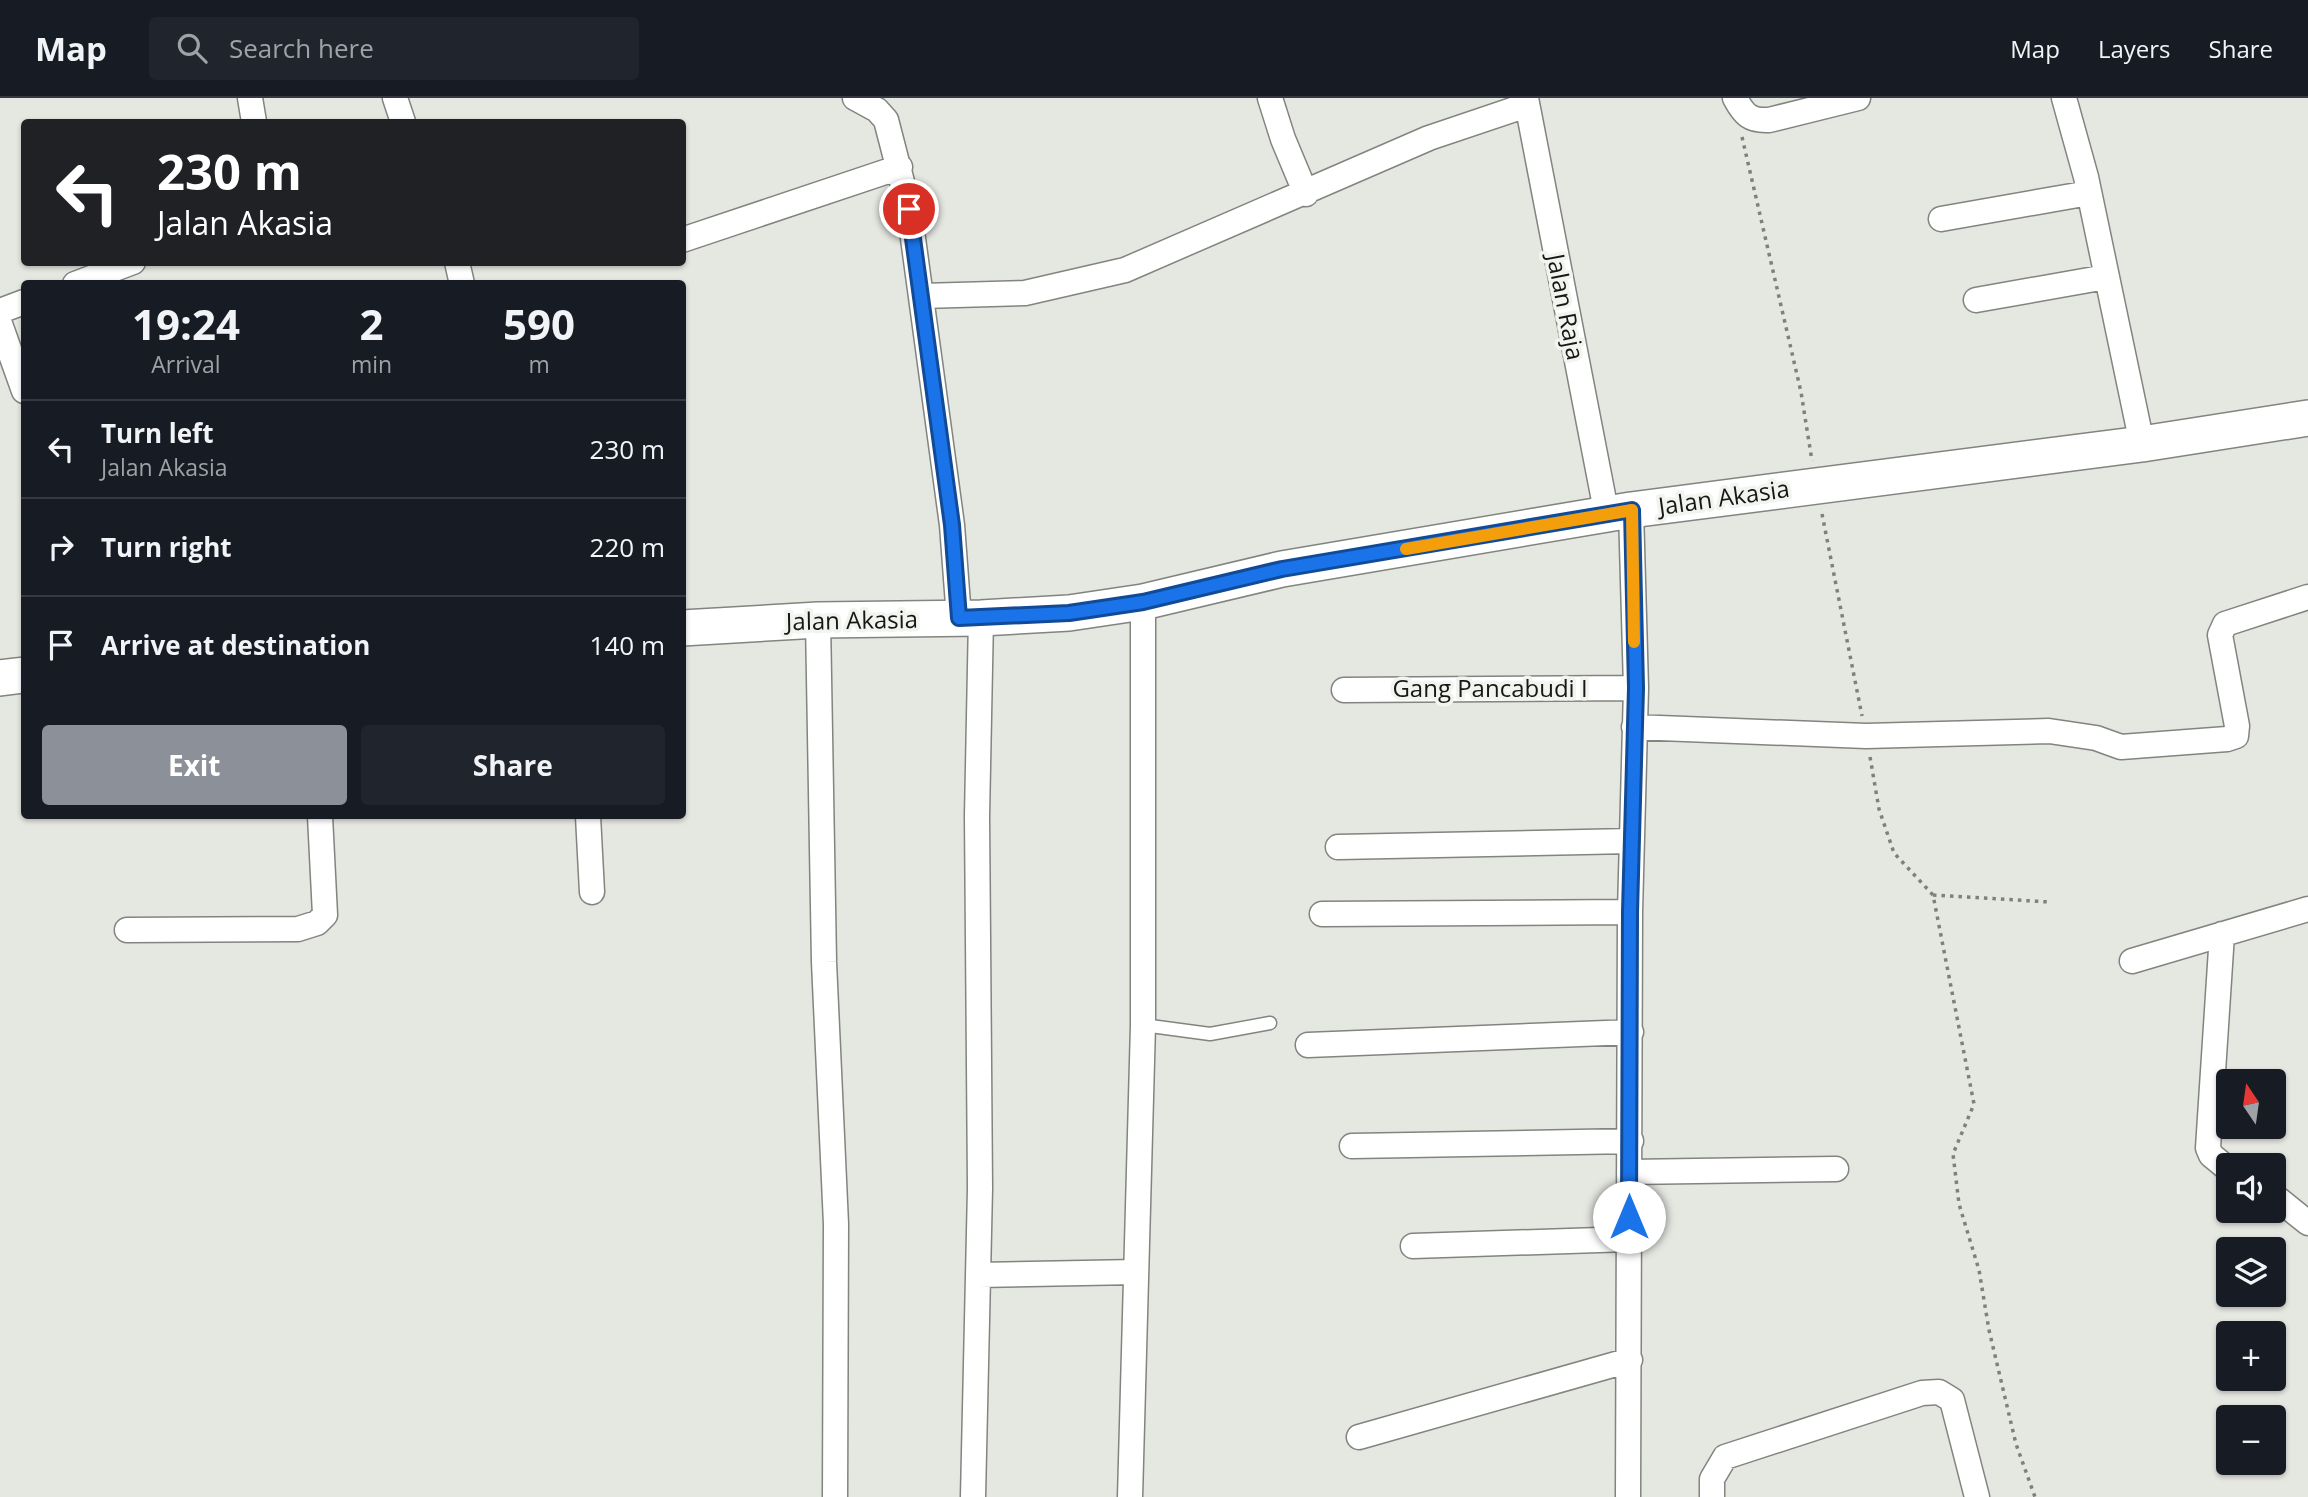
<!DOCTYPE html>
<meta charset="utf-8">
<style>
:root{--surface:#171b24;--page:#20242c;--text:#f1f3f6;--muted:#9ea1a6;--line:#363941;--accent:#8c9099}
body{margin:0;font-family:"Open Sans",sans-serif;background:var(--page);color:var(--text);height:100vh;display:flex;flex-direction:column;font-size:26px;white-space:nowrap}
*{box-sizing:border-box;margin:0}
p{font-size:23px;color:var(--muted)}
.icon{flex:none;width:38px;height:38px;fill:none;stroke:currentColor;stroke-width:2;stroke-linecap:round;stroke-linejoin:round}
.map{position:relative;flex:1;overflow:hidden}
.drawer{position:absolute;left:21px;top:182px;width:665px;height:539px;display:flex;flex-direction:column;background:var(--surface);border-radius:7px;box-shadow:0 2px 5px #0004}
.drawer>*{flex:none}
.top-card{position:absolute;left:21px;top:21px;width:665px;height:147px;border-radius:7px;box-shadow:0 2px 5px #0004;background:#202124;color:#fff;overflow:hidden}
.needle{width:46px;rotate:347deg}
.buttons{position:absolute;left:2216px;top:971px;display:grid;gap:14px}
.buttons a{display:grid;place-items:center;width:70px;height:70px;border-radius:7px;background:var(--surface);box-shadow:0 2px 5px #0004;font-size:35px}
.pin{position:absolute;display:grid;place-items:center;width:60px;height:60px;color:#fff;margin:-30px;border:4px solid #fff;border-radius:50%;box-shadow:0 2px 7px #0007}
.me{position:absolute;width:77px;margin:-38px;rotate:0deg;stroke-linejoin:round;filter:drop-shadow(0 0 5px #0008)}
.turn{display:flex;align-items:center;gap:24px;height:147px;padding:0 21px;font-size:32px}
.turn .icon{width:91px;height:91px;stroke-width:2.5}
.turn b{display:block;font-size:49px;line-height:60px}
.eta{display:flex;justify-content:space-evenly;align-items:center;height:119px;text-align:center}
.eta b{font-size:42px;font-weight:700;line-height:49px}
.cta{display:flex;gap:14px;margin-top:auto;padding:14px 21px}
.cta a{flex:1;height:80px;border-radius:7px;background:var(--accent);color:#fff;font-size:28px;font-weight:700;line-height:80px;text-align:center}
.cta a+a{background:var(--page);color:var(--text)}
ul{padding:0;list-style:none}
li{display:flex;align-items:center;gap:21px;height:98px;padding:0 21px;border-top:2px solid var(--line)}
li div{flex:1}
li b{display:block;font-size:26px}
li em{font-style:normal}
header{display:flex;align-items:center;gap:42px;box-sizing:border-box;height:98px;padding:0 35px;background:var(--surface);border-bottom:2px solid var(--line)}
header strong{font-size:33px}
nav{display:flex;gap:38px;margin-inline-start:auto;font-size:24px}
.search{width:490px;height:63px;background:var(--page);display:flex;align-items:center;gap:18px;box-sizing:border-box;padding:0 24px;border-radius:7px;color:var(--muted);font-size:26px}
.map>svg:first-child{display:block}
</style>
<header>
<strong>Map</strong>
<div class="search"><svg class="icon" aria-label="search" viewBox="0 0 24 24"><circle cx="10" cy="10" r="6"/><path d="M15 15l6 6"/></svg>Search here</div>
<nav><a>Map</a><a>Layers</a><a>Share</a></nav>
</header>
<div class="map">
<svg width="2308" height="1399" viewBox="0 0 2308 1399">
<rect width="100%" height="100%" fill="#e5e7e1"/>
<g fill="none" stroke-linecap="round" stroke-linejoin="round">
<!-- lane casing -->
<g stroke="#82847f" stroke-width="15">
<path id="lane" d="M1143,927l67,9 60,-11"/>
</g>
<!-- street casing -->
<g stroke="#82847f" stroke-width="27">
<path id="street" d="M250,0l4,24
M395,0l8,24
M855,0l22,12 9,10 23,89 43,316 7,93
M1270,0l13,41 23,55
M1526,0l81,418
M1735,0c9,17 15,23 34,22l89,-22
M2064,0l22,79 56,267
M1941,121l148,-26
M682,142l218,-73
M457,164l5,22
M75,186l58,-22
M922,198l103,-3 100,-23 304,-132 98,-33
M1976,202l130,-23
M0,213l24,-9
M0,226l24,67
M818,522l6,342 12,262 -1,273
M1344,592l292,-2
M1634,629l232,9 183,-5 47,7 25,9 106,-8 9,-3 1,-10 -17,-91 5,-11 83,-27
M588,718l4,76
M1338,749l293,-6
M1322,816l308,-2
M127,832l171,-1 19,-6 8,-8 -5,-99
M2222,836l-14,214 3,7 17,14
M2132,863l176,-52
M1308,947l323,-13
M1352,1048l279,-5
M1629,1074l207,-3
M2273,1097l35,28
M1413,1148l216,-7
M979,1177l157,-3
M1359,1339l271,-77
M973,1399l7,-309 -3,-372 4,-198
M1130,1399l13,-472v-423
M1628,1399l2,-585 6,-224 -5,-178
M1712,1399v-18l13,-22 197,-64 17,-1 13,8 25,97"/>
</g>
<!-- secondary casing -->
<g stroke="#82847f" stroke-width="38">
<path id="secondary" d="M682,530l136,-8 163,-2 88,-5 74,-11 139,-33 349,-59 511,-66 166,-26
M0,580l24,-3"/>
</g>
<!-- path -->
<path stroke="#7f807c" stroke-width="3.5" stroke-dasharray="3.5 5" stroke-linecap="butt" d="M1742,39l59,255 11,69
M1822,416l40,202
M1870,659l9,52 15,44 39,42 41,209 -21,50 6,50 20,66 10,60 27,114 19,53
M1933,797l116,7"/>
<!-- lane -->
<use href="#lane" stroke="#fff" stroke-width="12"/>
<!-- street -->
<use href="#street" stroke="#fff" stroke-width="24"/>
<!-- secondary -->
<use href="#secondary" stroke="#fff" stroke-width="35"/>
</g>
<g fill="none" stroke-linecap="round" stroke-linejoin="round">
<!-- route casing -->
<g stroke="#114b97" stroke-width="18">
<path id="route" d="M909,111l43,316 7,93 110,-5 74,-11 139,-33 350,-59 4,178 -6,224 -1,305"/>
</g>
<!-- route -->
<use href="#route" stroke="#1a73e8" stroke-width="12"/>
<!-- slow -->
<path stroke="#f59e0b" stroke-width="12" d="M1406,451l226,-39 2,132"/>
</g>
<g text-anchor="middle" stroke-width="7" stroke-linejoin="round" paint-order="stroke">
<!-- street labels -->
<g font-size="24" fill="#171816" stroke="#f2f4ef">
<text transform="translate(1565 209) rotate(79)" y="8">Jalan Raja</text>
<text transform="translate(1724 400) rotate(-8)" y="8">Jalan Akasia</text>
<text transform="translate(852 523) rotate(-1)" y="8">Jalan Akasia</text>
<text x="1490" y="599">Gang Pancabudi I</text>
</g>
</g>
</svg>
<div class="buttons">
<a><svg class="needle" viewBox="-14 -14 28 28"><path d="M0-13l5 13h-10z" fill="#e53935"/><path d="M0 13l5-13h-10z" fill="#9ea1a6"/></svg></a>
<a><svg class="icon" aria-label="sound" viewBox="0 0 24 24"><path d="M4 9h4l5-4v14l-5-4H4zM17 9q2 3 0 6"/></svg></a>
<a><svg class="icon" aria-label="layers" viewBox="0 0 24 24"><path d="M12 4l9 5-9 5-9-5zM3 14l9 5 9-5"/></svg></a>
<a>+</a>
<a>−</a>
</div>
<div class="pin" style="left:909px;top:111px;background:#d93025"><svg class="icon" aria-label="arrive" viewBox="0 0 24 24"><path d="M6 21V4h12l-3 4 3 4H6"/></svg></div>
<svg class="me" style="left:1629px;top:1119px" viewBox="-20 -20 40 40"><circle r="19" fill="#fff"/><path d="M0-13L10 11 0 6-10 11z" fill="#1a73e8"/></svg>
<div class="top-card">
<div class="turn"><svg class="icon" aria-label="left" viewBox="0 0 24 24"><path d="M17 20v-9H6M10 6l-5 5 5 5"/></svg><div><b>230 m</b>Jalan Akasia</div></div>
</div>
<section class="drawer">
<div class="eta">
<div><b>19:24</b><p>Arrival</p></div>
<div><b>2</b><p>min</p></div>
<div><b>590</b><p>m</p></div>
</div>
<ul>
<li><svg class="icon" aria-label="left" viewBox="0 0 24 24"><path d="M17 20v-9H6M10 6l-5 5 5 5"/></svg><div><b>Turn left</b><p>Jalan Akasia</p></div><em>230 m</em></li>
<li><svg class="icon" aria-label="right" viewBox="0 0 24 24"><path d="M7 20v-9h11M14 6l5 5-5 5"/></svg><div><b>Turn right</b></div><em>220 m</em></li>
<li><svg class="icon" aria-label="arrive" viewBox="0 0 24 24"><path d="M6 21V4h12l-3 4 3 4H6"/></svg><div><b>Arrive at destination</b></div><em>140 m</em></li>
</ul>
<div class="cta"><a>Exit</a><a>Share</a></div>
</section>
</div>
